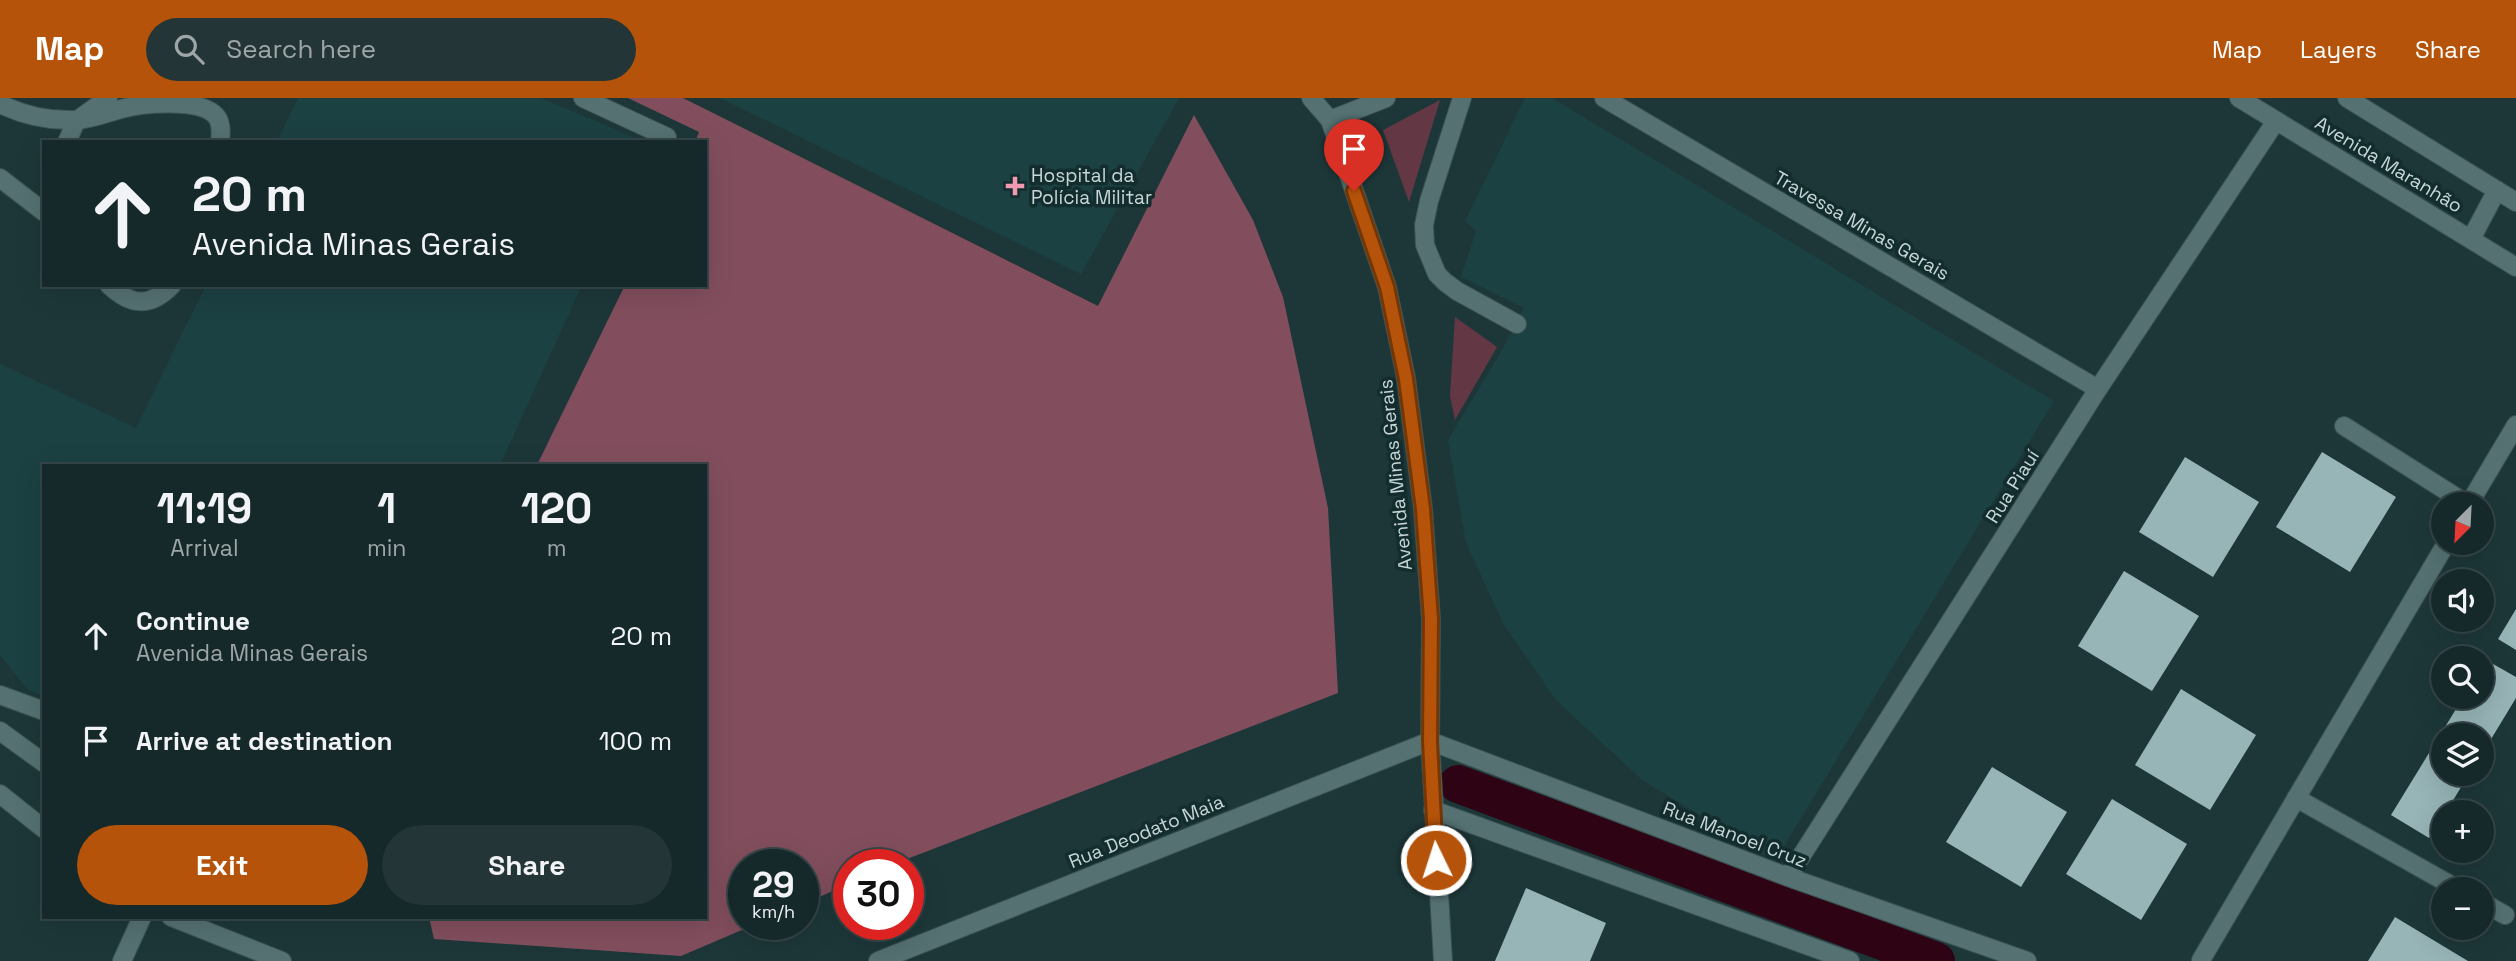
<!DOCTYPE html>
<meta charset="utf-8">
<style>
:root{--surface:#16292a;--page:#233536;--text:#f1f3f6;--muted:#9ea6a8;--line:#354547;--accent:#b45309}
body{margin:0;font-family:"Space Grotesk",sans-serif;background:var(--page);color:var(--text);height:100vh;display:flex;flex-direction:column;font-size:26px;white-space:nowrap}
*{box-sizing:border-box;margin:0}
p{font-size:23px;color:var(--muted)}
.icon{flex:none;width:38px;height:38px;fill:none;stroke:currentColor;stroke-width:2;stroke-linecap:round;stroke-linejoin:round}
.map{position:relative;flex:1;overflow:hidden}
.details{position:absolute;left:42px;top:366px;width:665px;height:455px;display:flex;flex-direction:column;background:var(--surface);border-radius:0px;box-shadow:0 7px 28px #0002,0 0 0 2px var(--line)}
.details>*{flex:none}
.top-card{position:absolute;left:42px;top:42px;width:665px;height:147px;border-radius:0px;box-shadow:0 7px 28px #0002,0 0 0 2px var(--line);background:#16292a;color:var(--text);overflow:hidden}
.needle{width:46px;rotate:204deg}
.tools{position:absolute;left:2431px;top:394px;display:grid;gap:14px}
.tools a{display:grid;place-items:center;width:63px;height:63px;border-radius:50%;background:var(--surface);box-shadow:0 7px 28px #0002,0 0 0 2px var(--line);font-size:35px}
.speed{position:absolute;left:728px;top:751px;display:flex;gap:14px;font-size:35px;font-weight:700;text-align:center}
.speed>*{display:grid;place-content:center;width:91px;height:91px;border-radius:50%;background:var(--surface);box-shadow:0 7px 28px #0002,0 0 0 2px var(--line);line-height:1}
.speed small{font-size:18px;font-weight:400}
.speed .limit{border:10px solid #d22;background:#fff;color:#111}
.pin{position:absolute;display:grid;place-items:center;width:60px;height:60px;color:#fff;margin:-72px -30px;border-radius:50% 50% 50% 0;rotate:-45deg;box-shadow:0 0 7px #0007}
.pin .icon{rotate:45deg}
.me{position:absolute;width:77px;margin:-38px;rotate:356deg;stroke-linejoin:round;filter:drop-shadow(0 0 5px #0008)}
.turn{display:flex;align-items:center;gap:24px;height:147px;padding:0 35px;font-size:32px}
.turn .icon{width:91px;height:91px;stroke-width:2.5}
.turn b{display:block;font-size:49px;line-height:60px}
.eta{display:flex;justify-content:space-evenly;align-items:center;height:119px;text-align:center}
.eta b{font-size:42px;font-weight:600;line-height:49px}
.primary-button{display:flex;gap:14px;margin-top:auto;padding:14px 35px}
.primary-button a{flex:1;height:80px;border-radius:42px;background:var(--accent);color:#fff;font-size:28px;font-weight:600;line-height:80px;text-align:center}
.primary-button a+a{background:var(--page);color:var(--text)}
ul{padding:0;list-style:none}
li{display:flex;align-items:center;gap:21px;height:105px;padding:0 35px}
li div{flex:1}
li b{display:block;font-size:26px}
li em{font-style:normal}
header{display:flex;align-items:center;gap:42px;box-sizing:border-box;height:98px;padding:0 35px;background:var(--accent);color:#fff}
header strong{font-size:33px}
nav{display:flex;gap:38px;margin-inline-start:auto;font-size:24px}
.search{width:490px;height:63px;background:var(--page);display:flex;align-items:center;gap:18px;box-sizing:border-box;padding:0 24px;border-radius:38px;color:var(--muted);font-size:26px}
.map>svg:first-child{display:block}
</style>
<header>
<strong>Map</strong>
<div class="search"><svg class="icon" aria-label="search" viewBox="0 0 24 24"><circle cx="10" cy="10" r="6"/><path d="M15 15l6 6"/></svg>Search here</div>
<nav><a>Map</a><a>Layers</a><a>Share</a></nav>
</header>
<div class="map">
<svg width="2516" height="863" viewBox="0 0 2516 863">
<rect width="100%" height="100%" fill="#1d3738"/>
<!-- built -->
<path fill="#1c4143" d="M298,0h243l104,44h-368z
M720,0h459l-98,176z
M1525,0h27l502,303 -279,460 -133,-81 -86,-80 -52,-75 -38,-82 -18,-103 54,-90 22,-42 -63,-31 15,-46 -11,-10z
M206,187h376l-82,180 -456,1v230l-16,-6 -28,-35v-291l136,64z"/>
<!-- green -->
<path fill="#643745" d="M1440,2l-31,102 -26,-72z
M1455,219l42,30 -42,73 -5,-24z"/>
<!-- forest -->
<path fill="#824e5d" d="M628,0h55l415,208 96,-191 59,105 30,77 45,211 10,185 -444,171h-45v20l-46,20v-40h-59v60h12l-75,32 -247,-17 -5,-22h276v-451l-168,-1 88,-180h80v-143h-10l4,-10z"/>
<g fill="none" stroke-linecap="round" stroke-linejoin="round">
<!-- canal -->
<path stroke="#2e0314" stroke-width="38" d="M1458,686l478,177"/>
</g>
<!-- building -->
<path fill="#97b4b6" d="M2322,354l74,45 -46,75 -74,-45z
M2185,359l74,45 -46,75 -74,-45z
M2124,473l75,45 -47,75 -74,-45z
M2516,511v41l-18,-11z
M2486,562l30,17v21l-34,56v-19h-39v39h26l-23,38h-3v4l-14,22 -38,-23 73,-119h18v-28z
M2181,591l75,46 -46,75 -75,-45z
M1992,669l75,45 -46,75 -75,-45z
M2112,701l75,45 -46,76 -75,-46z
M1526,790l80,35 -16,38h-95z
M2395,819l73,44h-100z"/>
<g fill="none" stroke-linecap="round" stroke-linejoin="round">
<!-- service casing -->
<g stroke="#3b5253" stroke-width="20">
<path id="service" d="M583,0l84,39 -2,5
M1462,0l-33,103 -5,24 1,20 12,29 8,8 12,9 60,33
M0,6c23,11 48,17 74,16 16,0 32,-7 47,-11 22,-6 80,-11 95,7 6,7 5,17 4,26
M67,44l9,-21 32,-23
M0,80l44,34
M109,187c22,21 41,23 63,0
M2344,328l123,78
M2469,406l47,-79
M0,597l44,16
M0,633l44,32
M2296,700l162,91
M2482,804l23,13
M2201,862l246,-418"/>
</g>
<!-- minor casing -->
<g stroke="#3b5253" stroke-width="20">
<path id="minor" d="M1311,0l19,22 57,167 19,91 17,131 8,110 -1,122 13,220
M1604,0l494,291
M1330,22l56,-22
M1430,643l358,136 239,84
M0,696l44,35
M1433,712l417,151
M1788,779l310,-488 178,-268
M171,819l111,44
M122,863l20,-44
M878,863l552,-220"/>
</g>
<!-- secondary casing -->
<g stroke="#3b5253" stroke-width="20">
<path id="secondary" d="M2239,0l277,169
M2347,0l169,104
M2471,141l26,-49"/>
</g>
<!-- service -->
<use href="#service" stroke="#557172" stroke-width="18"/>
<!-- minor -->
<use href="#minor" stroke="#557172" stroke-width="18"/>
<!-- secondary -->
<use href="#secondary" stroke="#557172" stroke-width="18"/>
</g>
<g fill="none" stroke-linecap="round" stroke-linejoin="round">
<!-- route casing -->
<g stroke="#753606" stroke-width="18">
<path id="route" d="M1354,93l33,96 19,92 17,130 8,110 -1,122 6,119"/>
</g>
<!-- route -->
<use href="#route" stroke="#b45309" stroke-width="12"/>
</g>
<!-- markers -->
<path fill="#f19ab3" stroke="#132d2e" stroke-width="2.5" d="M1011.5 77.5h7v7h7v7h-7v7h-7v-7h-7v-7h7z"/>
<g text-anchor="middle" stroke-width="7" stroke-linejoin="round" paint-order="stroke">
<!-- street labels -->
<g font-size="19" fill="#c7d6d7" stroke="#132d2e">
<text transform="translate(2389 66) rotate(31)" y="7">Avenida Maranhão</text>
<text transform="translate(1862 127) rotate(30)" y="7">Travessa Minas Gerais</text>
<text transform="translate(1395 377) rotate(-96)" y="7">Avenida Minas Gerais</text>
<text transform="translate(2012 388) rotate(-58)" y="7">Rua Piauí</text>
<text transform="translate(1146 733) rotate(-22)" y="7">Rua Deodato Maia</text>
<text transform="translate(1735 736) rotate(21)" y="7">Rua Manoel Cruz</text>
</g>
<!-- poi labels -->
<g font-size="19" fill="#c7d6d7" stroke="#132d2e" text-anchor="start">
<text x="1031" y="84">Hospital da<tspan x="1031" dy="22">Polícia Militar</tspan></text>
</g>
</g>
</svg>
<div class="tools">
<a><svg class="needle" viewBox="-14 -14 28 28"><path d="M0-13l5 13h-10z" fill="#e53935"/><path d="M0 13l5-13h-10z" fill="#9ea6a8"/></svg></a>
<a><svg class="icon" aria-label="sound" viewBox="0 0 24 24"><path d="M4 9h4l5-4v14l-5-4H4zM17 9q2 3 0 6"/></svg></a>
<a><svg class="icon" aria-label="search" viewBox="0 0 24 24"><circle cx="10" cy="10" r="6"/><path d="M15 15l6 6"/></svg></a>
<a><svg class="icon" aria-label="layers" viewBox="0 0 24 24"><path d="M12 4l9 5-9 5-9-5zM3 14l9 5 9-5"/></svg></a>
<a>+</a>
<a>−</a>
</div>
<div class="speed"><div>29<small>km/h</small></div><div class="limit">30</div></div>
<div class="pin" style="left:1354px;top:93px;background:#d93025"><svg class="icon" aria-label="arrive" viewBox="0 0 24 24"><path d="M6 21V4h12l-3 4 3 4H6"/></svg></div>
<svg class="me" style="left:1436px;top:762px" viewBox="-20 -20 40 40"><circle r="17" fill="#b45309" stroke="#fff" stroke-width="3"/><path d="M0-11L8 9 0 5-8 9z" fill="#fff"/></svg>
<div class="top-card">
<div class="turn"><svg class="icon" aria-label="ahead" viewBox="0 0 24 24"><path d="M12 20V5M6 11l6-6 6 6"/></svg><div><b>20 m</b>Avenida Minas Gerais</div></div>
</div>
<section class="details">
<div class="eta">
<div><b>11:19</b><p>Arrival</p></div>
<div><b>1</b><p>min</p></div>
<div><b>120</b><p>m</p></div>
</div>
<ul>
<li><svg class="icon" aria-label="ahead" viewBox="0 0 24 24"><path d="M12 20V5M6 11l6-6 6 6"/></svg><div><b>Continue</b><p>Avenida Minas Gerais</p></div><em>20 m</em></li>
<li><svg class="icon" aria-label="arrive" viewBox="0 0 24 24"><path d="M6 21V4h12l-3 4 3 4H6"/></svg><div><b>Arrive at destination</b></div><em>100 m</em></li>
</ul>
<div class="primary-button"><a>Exit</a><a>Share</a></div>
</section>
</div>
